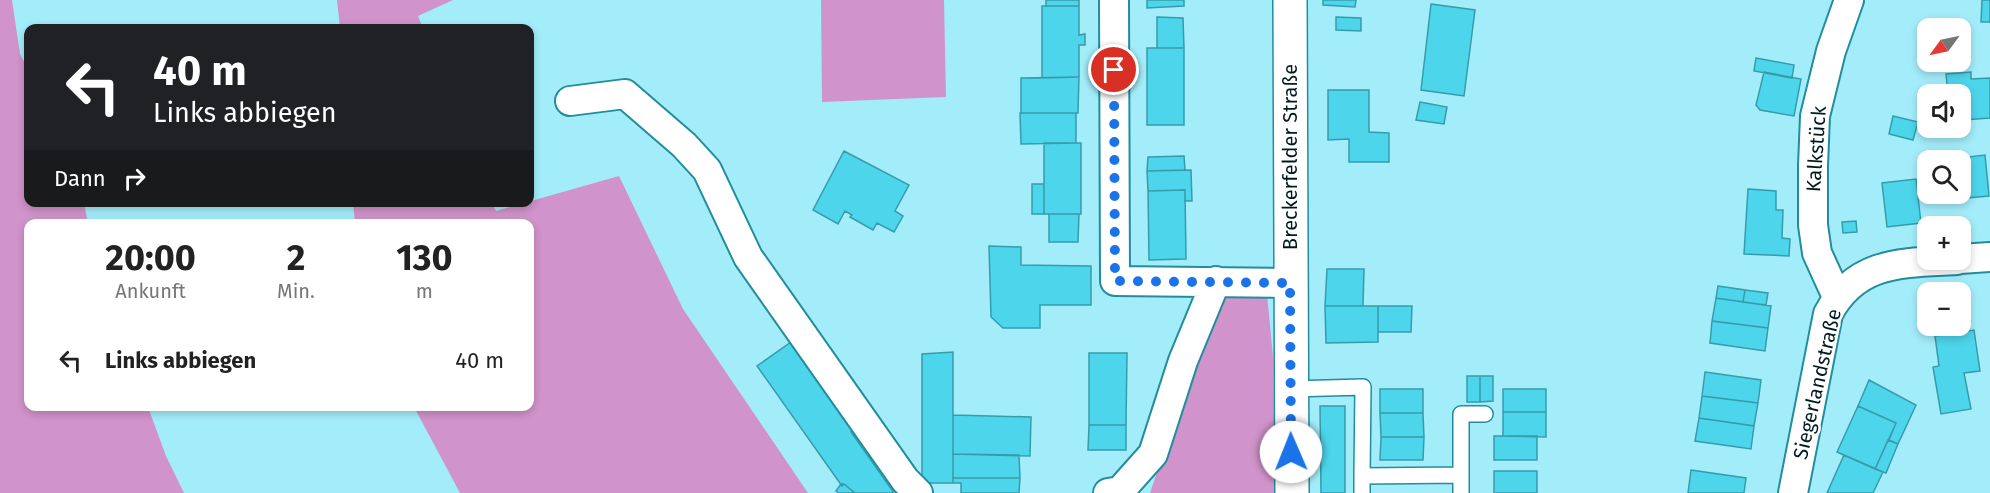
<!DOCTYPE html>
<html lang="de">
<meta charset="utf-8">
<style>
:root{--surface:#fff;--page:#f6f6f6;--text:#222;--muted:#767676}
body{margin:0;font-family:"Fira Sans",sans-serif;background:var(--page);color:var(--text);height:100vh;display:flex;flex-direction:column;font-size:22px;white-space:nowrap}
*{box-sizing:border-box;margin:0}
p{font-size:20px;color:var(--muted)}
.icon{flex:none;width:33px;height:33px;fill:none;stroke:currentColor;stroke-width:2;stroke-linecap:round;stroke-linejoin:round}
.map{position:relative;flex:1;overflow:hidden}
.sheet{position:absolute;left:24px;top:219px;width:510px;height:192px;display:flex;flex-direction:column;background:var(--surface);border-radius:12px;box-shadow:0 3px 9px #0003}
.sheet>*{flex:none}
.hud{position:absolute;left:24px;top:24px;width:510px;height:183px;border-radius:12px;box-shadow:0 3px 9px #0003;background:#202124;color:#fff;overflow:hidden}
.needle{width:39px;rotate:237deg}
.controls{position:absolute;left:1917px;top:18px;display:grid;gap:12px}
.controls a{display:grid;place-items:center;width:54px;height:54px;border-radius:12px;background:var(--surface);box-shadow:0 3px 9px #0003;font-size:30px}
.pin{position:absolute;display:grid;place-items:center;width:51px;height:51px;color:#fff;margin:-26px;border:3px solid #fff;border-radius:50%;box-shadow:0 2px 6px #0007}
.me{position:absolute;width:66px;margin:-33px;rotate:359deg;stroke-linejoin:round;filter:drop-shadow(0 0 4px #0008)}
.turn{display:flex;align-items:center;gap:21px;height:126px;padding:0 30px;font-size:27px}
.turn .icon{width:78px;height:78px;stroke-width:2.5}
.turn b{display:block;font-size:42px;line-height:51px}
.then{display:flex;align-items:center;height:57px;padding:0 30px;background:#0003;gap:12px;font-size:22px}
.eta{display:flex;justify-content:space-evenly;align-items:center;height:102px;text-align:center}
.eta b{font-size:36px;font-weight:700;line-height:42px}
ul{padding:0;list-style:none}
li{display:flex;align-items:center;gap:18px;height:78px;padding:0 30px}
li div{flex:1}
li b{display:block;font-size:22px}
li em{font-style:normal}
.map>svg:first-child{display:block}
</style>
<div class="map">
<svg width="1990" height="493" viewBox="0 0 1990 493">
<rect width="100%" height="100%" fill="#a3edfb"/>
<!-- green -->
<path fill="#d193cb" d="M0,0h12l8,54 8,15v133l56,1 4,20 -60,1v182l120,1 18,49 18,37h-184z
M337,0h116l-35,16 5,12h-83z
M821,0h123l2,97 -124,5z
M619,176l64,133 125,184h-348l-46,-86 116,-1v-182l-175,-1 -2,-20h139l4,8z
M1218,292l49,2 6,63 2,136h-125z"/>
<!-- building -->
<path fill="#4dd5eb" stroke="#369cac" stroke-width="1.5" d="M1046,0h33v6h-33z
M1147,0h37v6l-37,2z
M1323,0h33l-1,7 -32,-2z
M1982,0h8v22h-9z
M1431,4l44,6 -11,86 -43,-6z
M1042,6h37v29l6,-1v11h-6v32l-37,1z
M1157,17l26,1 1,30h-27z
M1336,17l25,1v13l-25,-1z
M1147,48h37v77h-37z
M1756,58l38,7 -2,13 -38,-7z
M1764,72l37,7 -7,37 -34,-6 -4,-5z
M1971,72v7l19,-1v40l-26,2 -4,-26h-12l-2,-20z
M1079,77l-1,36h-57v-35z
M1328,90h41v42l20,1v29h-40v-23l-21,1z
M1420,102l27,5 -3,17 -28,-4z
M1020,113h56v30l-55,1z
M1893,116l25,6 -5,18 -24,-6z
M1044,143h37v71h-37z
M844,151l65,34 -14,26 8,5 -9,16 -17,-9 -4,7 -23,-13 2,-2 -7,-4 -7,13 -25,-14z
M1951,152l1,7 33,-4 4,41 -44,4 -1,-6h16v-34h-32v3l-1,-8z
M1184,156l1,14 -38,1 1,-14z
M1191,170l1,31h-7v-11l-37,1 -1,-20z
M1916,179l5,44 -34,4 -5,-44z
M1032,184h12v30h-12z
M1748,189l28,2v19h7l-1,28 8,1 -1,17 -45,-2z
M1185,190l1,69 -37,1 -1,-69z
M1049,214h30l-1,28h-29z
M1856,221l1,11 -14,1 -1,-11z
M989,246l32,1v18l70,1v39h-51v23h-37l-12,-11z
M1327,269h37l-1,37h-38z
M1718,286l27,4 -2,12 -27,-4z
M1745,290l23,3 -2,12 -23,-3z
M1716,298l55,8 -3,22 -56,-7z
M1325,306h53v36l-52,1z
M1378,306h34l-1,26h-33z
M1712,321l56,7 -3,23 -55,-8z
M1974,330l6,41 -16,2 7,36 -30,5 -8,-47 6,-1 -4,-30z
M791,342l63,88 -3,2 43,61h-39l-11,-9 -2,2 -85,-120z
M953,352v131h-31v-129z
M1089,353h38l-1,72h-37z
M1705,372l56,8 -3,23 -56,-7z
M1467,376h13v26h-13z
M1480,376h13v25l-13,1z
M1869,380l47,25 -18,39 -9,-4 7,-17 -38,-17z
M1380,389h43v24h-43z
M1503,389h43v23h-43z
M1702,396l56,7 -4,23 -55,-8z
M1320,406h25v87h-24z
M1858,406l38,17 -21,46 -38,-17z
M1503,412h43v25l-43,-1z
M1380,413h43l1,24h-43z
M953,415l78,2 -1,39 -77,-2z
M1699,418l55,8 -3,23 -56,-8z
M1089,425h37v25h-38z
M1494,436h43v24h-43z
M1381,437h43l-1,23h-43z
M1888,440l10,4 -12,29 -11,-4z
M953,454l66,1 1,23h-67z
M1844,455l39,17 -10,21h-46z
M1691,470l55,8 -2,15h-56z
M1494,471h43v22h-43z
M953,478h67l-1,15h-58v-10h-8z
M841,484h3l11,9h-17l-2,-2z"/>
<g fill="none" stroke-linecap="round" stroke-linejoin="round">
<!-- lane casing -->
<g stroke="#218d9d" stroke-width="18">
<path id="lane" d="M1291,389l72,-2 -1,89 99,-1
M1362,493v-17
M1461,493v-79h24"/>
</g>
<!-- street casing -->
<g stroke="#218d9d" stroke-width="32">
<path id="street" d="M1114,0l1,281 175,2
M570,101l55,-7 59,51 23,25 41,87 157,223 13,13
M1960,259l30,-2
M1837,297l-20,-44 -4,-28v-59l2,-50 16,-65 18,-51
M1108,493l12,-2 33,-37 30,-93 33,-80
M1793,493l35,-179c28,-54 76,-51 129,-54"/>
</g>
<!-- secondary casing -->
<g stroke="#218d9d" stroke-width="36">
<path id="secondary" d="M1290,0l2,493"/>
</g>
<!-- lane -->
<use href="#lane" stroke="#fff" stroke-width="15"/>
<!-- street -->
<use href="#street" stroke="#fff" stroke-width="28"/>
<!-- secondary -->
<use href="#secondary" stroke="#fff" stroke-width="33"/>
</g>
<g fill="none" stroke-linecap="round" stroke-linejoin="round">
<!-- route -->
<path stroke="#1a73e8" stroke-width="10" stroke-dasharray="0 18" d="M1114,70l1,211 175,2 1,169"/>
</g>
<g text-anchor="middle" stroke-width="5" stroke-linejoin="round" paint-order="stroke">
<!-- street labels -->
<g font-size="20" fill="#001a1f" stroke="#fff">
<text transform="translate(1816 149) rotate(-86)" y="7">Kalkstück</text>
<text transform="translate(1290 157) rotate(-90)" y="7">Breckerfelder Straße</text>
<text transform="translate(1817 384) rotate(-77)" y="7">Siegerlandstraße</text>
</g>
</g>
</svg>
<div class="controls">
<a><svg class="needle" viewBox="-14 -14 28 28"><path d="M0-13l5 13h-10z" fill="#e53935"/><path d="M0 13l5-13h-10z" fill="#767676"/></svg></a>
<a><svg class="icon" aria-label="sound" viewBox="0 0 24 24"><path d="M4 9h4l5-4v14l-5-4H4zM17 9q2 3 0 6"/></svg></a>
<a><svg class="icon" aria-label="search" viewBox="0 0 24 24"><circle cx="10" cy="10" r="6"/><path d="M15 15l6 6"/></svg></a>
<a>+</a>
<a>−</a>
</div>
<div class="pin" style="left:1114px;top:70px;background:#d93025"><svg class="icon" aria-label="arrive" viewBox="0 0 24 24"><path d="M6 21V4h12l-3 4 3 4H6"/></svg></div>
<svg class="me" style="left:1291px;top:452px" viewBox="-20 -20 40 40"><circle r="19" fill="#fff"/><path d="M0-13L10 11 0 6-10 11z" fill="#1a73e8"/></svg>
<div class="hud">
<div class="turn"><svg class="icon" aria-label="left" viewBox="0 0 24 24"><path d="M17 20v-9H6M10 6l-5 5 5 5"/></svg><div><b>40 m</b>Links abbiegen</div></div>
<div class="then">Dann<svg class="icon" aria-label="right" viewBox="0 0 24 24"><path d="M7 20v-9h11M14 6l5 5-5 5"/></svg></div>
</div>
<section class="sheet">
<div class="eta">
<div><b>20:00</b><p>Ankunft</p></div>
<div><b>2</b><p>Min.</p></div>
<div><b>130</b><p>m</p></div>
</div>
<ul>
<li><svg class="icon" aria-label="left" viewBox="0 0 24 24"><path d="M17 20v-9H6M10 6l-5 5 5 5"/></svg><div><b>Links abbiegen</b></div><em>40 m</em></li>
</ul>
</section>
</div>
